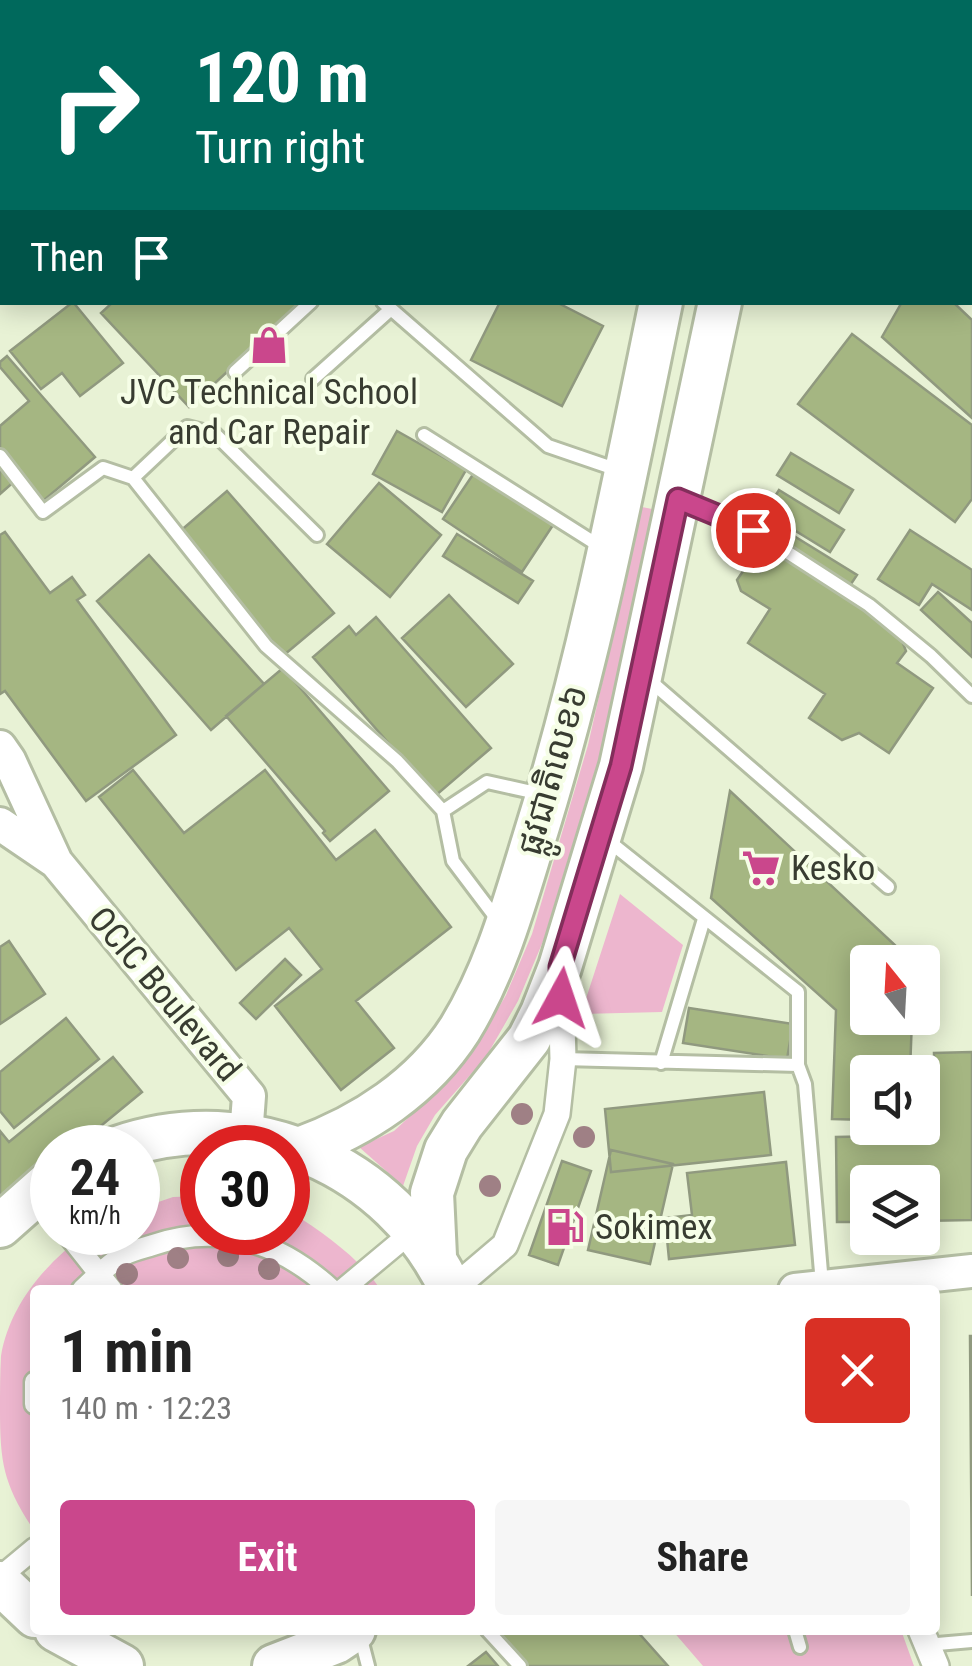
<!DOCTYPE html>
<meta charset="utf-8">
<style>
:root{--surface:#fff;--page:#f6f6f6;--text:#222;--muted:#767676;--accent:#ca478c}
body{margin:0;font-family:"Roboto Condensed","Noto Sans Khmer",sans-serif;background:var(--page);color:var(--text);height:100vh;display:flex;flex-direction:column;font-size:38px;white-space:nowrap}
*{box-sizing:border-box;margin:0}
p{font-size:32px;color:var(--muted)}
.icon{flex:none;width:55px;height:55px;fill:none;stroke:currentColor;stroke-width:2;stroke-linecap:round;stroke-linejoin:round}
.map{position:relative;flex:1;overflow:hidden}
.panel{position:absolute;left:30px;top:1285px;width:910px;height:350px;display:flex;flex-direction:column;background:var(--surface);border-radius:10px;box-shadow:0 5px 25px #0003}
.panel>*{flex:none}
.guide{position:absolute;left:0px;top:0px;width:972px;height:305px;box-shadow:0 5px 25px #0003;background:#00695c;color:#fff;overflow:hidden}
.needle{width:65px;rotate:342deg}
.tools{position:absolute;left:850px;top:945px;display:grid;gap:20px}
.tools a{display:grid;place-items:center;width:90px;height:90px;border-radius:10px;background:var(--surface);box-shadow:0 5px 25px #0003;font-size:50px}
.speed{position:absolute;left:30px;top:1125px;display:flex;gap:20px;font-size:50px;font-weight:700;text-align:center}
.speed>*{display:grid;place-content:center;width:130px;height:130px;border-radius:50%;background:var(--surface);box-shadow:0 5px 25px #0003;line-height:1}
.speed small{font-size:25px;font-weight:400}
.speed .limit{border:15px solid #d22;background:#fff;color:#111}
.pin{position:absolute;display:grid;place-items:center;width:85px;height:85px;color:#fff;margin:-42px;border:5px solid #fff;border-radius:50%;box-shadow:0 2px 10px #0007}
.me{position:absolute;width:110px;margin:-55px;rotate:5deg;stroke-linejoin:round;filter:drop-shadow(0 0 8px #0008)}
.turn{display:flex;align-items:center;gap:35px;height:210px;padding:0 30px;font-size:45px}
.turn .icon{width:130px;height:130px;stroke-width:2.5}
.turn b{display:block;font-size:70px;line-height:85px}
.then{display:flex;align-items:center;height:95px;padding:0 30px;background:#0003;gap:20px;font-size:38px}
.round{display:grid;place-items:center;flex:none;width:105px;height:105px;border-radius:10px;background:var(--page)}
.head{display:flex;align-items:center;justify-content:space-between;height:170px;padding:0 30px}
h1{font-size:60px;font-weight:700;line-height:75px}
.action{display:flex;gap:20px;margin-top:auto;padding:20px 30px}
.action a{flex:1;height:115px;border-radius:10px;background:var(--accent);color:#fff;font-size:40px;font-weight:700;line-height:115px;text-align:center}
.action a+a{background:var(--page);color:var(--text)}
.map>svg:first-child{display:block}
</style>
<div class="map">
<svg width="972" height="1666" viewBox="0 0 972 1666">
<rect width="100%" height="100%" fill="#e8f2d5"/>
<!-- green -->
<path fill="#edb6ce" d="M642,507l15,3 -55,238 -58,191 -26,62 -32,56 -51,58 -18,31 -14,40 -44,-39 35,-16 26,-24 55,-58 31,-54 26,-61 56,-189z
M620,894l63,51 -21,67 -81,2z
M202,1196v36h86v-21l3,1c35,23 66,44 90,78h-346v242c-31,-47 -35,-67 -35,-122 0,-18 0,-37 1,-54 9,-52 45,-93 86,-123l51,-1v-23l35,-12z
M672,1630h229l13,36h-211z"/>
<!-- building -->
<path fill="#a5b682" stroke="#90997f" stroke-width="2.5" d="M2,125v93l-2,3v-94z
M73,302l50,61 -43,33 -18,-23 -21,16 -31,-38z
M113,302h190l-114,105 -88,-94z
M500,302h56l47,24 -41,80 -91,-46z
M902,302h51l19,18v98l-90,-81z
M852,334l120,91v74l-17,23 -157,-118z
M7,356l88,101 -52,44 -38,-44 -5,4v-35l29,-25 -29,-34v-5z
M397,431l69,39 -24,42 -69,-38z
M791,453l62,37 -14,23 -62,-38z
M3,465l13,15 -16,14v-26z
M474,473l79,52 -31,47 -79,-53z
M379,483l62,52 -51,62 -63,-53z
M779,490l65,40 -14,22 -65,-40z
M227,491l107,122 -50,42 -106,-122z
M768,520l89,55 -8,12 -89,-55z
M910,530l62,40v40l-40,-26 -13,21 -41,-26z
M5,532l45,61 22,-16 13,18 -8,5 99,135 -90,66 -81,-110 -5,3v-159z
M457,534l76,47 -15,22 -75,-47z
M773,552l125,79 8,20 -9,12 36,25 -44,65 -30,-20 -17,7 -33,-22 16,-24 -77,-51 22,-34 -29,-18 -4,-11 11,-16 12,8z
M149,555l115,129 -53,46 -114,-129z
M938,592l34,31v34l-51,-47z
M449,595l64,69 -47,43 -64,-69z
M376,617l115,131 -56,48 -122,-139 36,-31 7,9z
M283,668l106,123 -59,50 -7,-8 2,-2 -99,-115z
M133,770l51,63 81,-63 71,90 39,-30 76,97 -95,74 38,47 -53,42 -66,-84 47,-37 -33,-41 -53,42 -137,-173z
M730,791l183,171h-45v56h44l-2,54h-42v48l-36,-1 4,-109 -125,-112z
M9,941l36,53 -45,30v-77z
M285,959l16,16 -45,44 -16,-16z
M689,1008l104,16 -6,35 -104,-16z
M66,1018l33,41 -85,69 -14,-17v-39z
M972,1052v168l-50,1v-39h-54v40h-31l-1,-85 99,-2 -1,-82z
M113,1057l29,35 -68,56h-22v17l-46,38 -6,-6v-66l9,11z
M764,1092l7,63 -160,17 -6,-63z
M611,1150l62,14 -23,100 -62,-14z
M562,1161l29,10 -33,94 -29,-10z
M786,1162l9,83 -126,14 -4,-41 27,-3 -5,-42z
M970,1336h2v260z
M492,1630h144l32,36h-144z
M486,1652l12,14h-30z"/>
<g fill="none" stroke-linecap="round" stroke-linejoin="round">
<!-- service casing -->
<g stroke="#b4bea3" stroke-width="18">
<path id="service" d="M68,0l3,2
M969,0l3,3
M970,265l2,1
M383,302l165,144 70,24
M235,372l76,-70
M313,379l78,-70
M424,435l177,112
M0,456l43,56 60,-44 30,10 133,168 131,115 46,50
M133,478l54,-51 28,7 102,101
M686,502l67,28 116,75 62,51 41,40
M648,679l240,208
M606,839l192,153v73l7,19 17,200
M499,922l-46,-61 -10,-50 44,-29 54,12
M563,1059l235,6
M661,1063l43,-144
M487,1630l33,36
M795,1630l5,17
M360,1635l8,31
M926,1645l46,-4"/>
</g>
<!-- pedestrian casing -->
<g stroke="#b4bea3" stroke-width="25">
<path id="pedestrian" d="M66,1232l46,58
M82,1290c13,-12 26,-26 42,-35 9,-5 20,-7 29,-10 69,-23 128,-2 179,45
M342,1290l72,-60
M35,1382v22
M0,1577l35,-29"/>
</g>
<!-- minor casing -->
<g stroke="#b4bea3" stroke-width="30">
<path id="minor" d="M452,1290l53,-45 52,-131 6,-55 -2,-69
M921,1630l15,36"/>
</g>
<!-- tertiary casing -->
<g stroke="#b4bea3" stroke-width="38">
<path id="tertiary" d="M0,747l9,13 47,102 193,234 -3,40
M0,824l56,38
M795,1290l177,-19"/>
</g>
<!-- trunk casing -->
<g stroke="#b4bea3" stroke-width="48">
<path id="trunk" d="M725,2v-2
M783,2v-2
M117,1148c133,-46 275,16 334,142
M299,1149c64,-23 124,-62 161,-120 36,-59 54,-125 74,-190 55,-175 90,-357 127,-537
M0,1226l52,-46
M435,1256l-3,-63 14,-43 16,-26 67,-85 13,-26 18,-46 61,-201 99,-464
M0,1583l35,33
M56,1630l66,36
M274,1666l62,-24 18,-12"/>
</g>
<!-- service -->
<use href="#service" stroke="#fff" stroke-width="12"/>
<!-- pedestrian -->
<use href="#pedestrian" stroke="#fff" stroke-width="20"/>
<!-- minor -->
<use href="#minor" stroke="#fff" stroke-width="25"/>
<!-- tertiary -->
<use href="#tertiary" stroke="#fff" stroke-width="32"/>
<!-- trunk -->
<use href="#trunk" stroke="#fff" stroke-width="42"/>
</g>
<!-- trees -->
<g fill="#9f8085">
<circle cx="522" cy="1114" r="11"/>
<circle cx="584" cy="1137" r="11"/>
<circle cx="490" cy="1186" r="11"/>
<circle cx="228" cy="1256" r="11"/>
<circle cx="178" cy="1258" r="11"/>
<circle cx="269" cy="1269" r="11"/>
<circle cx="127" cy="1274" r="11"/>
</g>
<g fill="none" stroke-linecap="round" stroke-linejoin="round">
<!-- route casing -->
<g stroke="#832e5b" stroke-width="25">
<path id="route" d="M561,998l-1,-31 61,-201 57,-267 75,31"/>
</g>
<!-- route -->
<use href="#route" stroke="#ca478c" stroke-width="18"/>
</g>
<!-- icons -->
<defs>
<g id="shop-bare" transform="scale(3)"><path d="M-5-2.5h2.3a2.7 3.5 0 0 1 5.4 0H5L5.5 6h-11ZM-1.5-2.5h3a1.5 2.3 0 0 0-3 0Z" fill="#ca478c" stroke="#f6fee7" stroke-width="2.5" paint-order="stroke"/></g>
<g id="supermarket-bare" transform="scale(3)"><path d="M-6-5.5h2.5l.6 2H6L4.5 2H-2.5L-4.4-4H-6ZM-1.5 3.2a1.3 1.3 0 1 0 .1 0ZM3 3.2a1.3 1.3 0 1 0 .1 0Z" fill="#ca478c" stroke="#f6fee7" stroke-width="2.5" paint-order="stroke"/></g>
<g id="fuel-bare" transform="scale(3)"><path d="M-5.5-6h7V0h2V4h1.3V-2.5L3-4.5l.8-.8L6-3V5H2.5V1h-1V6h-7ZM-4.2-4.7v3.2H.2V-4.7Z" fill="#ca478c" stroke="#f6fee7" stroke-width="2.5" paint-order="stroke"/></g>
</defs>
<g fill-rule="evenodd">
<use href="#shop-bare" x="269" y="345"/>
<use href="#supermarket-bare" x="761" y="868"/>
<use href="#fuel-bare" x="565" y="1227"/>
</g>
<g text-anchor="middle" stroke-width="8" stroke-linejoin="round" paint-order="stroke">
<!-- poi labels -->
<g font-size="35" fill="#383c31" stroke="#f6fee7" text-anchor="start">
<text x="269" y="404" text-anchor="middle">JVC Technical School<tspan x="269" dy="40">and Car Repair</tspan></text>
<text x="791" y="880">Kesko</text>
<text x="595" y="1239">Sokimex</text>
</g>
<!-- street labels -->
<g font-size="35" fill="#383c31" stroke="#f6fee7">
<text transform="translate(552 770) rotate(-74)" y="12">ផ្លូវជាតិលេខ៦</text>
<text transform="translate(165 994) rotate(50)" y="12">OCIC Boulevard</text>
</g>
</g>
</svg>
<div class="tools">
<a><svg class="needle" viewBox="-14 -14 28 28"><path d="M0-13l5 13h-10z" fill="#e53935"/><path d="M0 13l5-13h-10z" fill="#767676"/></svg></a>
<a><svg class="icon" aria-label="sound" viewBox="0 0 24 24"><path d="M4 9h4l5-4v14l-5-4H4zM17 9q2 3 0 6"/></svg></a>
<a><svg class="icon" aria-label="layers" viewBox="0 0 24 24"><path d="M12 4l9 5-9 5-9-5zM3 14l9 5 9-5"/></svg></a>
</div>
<div class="speed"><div>24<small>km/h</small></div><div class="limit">30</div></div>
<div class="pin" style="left:753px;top:530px;background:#d93025"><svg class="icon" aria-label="arrive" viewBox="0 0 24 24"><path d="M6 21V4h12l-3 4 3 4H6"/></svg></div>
<svg class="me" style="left:561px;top:998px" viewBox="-20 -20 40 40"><path d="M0-17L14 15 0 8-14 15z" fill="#ca478c" stroke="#fff" stroke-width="4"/></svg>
<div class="guide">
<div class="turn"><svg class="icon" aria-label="right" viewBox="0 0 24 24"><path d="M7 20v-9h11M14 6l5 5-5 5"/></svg><div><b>120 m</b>Turn right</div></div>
<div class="then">Then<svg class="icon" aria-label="arrive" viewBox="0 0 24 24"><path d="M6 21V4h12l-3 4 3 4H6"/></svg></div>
</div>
<section class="panel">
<div class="head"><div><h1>1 min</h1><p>140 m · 12:23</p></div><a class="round" style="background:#d93025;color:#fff"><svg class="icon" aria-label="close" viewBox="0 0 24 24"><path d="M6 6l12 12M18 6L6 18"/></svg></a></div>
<div class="action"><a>Exit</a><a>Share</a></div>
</section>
</div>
